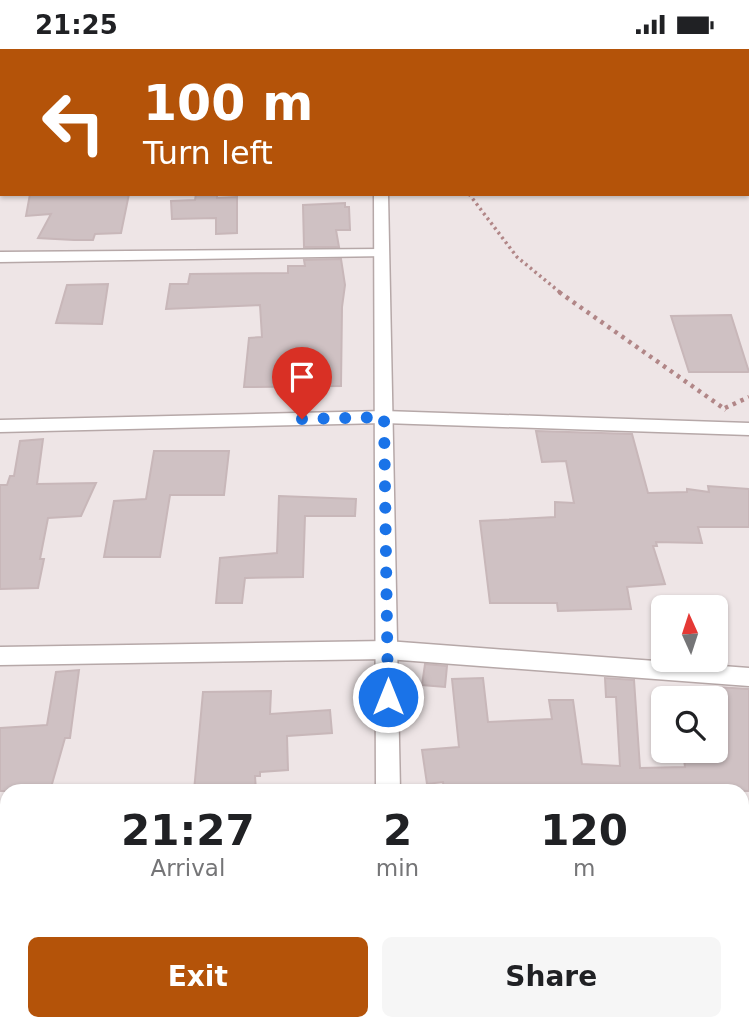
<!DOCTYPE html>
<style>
:root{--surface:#fff;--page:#f6f6f6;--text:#202124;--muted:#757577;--accent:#b45309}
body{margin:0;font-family:"DejaVu Sans",sans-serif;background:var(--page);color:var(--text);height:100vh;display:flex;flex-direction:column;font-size:26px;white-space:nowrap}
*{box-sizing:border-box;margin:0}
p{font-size:23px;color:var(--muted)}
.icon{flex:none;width:38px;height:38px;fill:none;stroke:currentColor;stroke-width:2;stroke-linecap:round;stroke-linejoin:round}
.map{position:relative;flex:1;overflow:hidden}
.side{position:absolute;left:0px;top:735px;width:749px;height:247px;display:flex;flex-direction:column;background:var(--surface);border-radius:21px 21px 0 0;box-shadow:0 2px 5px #0004}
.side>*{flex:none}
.banner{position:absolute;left:0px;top:0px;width:749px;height:147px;box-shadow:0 2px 5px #0004;background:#b45309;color:#fff;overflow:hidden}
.needle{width:46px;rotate:357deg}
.controls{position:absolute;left:651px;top:546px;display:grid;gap:14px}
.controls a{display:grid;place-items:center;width:77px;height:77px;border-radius:10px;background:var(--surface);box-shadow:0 2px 5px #0004;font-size:35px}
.pin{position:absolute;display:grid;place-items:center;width:60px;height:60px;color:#fff;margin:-72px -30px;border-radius:50% 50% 50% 0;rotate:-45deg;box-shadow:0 0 7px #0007}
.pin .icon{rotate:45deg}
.me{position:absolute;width:77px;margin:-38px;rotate:0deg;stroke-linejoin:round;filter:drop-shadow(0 0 5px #0008)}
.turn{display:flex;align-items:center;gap:24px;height:147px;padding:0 28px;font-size:32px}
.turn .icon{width:91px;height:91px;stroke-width:2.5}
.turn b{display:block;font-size:49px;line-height:60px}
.eta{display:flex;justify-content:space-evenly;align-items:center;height:119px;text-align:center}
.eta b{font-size:42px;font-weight:700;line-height:49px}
.button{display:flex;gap:14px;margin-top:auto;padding:14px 28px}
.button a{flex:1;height:80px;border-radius:10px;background:var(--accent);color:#fff;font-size:28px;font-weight:700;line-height:80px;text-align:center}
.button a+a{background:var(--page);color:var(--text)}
.status{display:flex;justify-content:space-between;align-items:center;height:49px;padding:0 35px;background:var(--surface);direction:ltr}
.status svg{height:19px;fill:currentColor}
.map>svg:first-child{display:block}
</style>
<div class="status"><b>21:25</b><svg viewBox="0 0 49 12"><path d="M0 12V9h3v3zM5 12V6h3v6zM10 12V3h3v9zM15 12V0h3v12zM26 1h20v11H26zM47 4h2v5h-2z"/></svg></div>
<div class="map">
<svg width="749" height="981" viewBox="0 0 749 981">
<rect width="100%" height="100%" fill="#eee5e6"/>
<!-- building -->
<path fill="#cfc1c3" stroke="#c8b7b9" stroke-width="2" d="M30,145h99l-8,39 -26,1 -2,6h-19l-36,-2 13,-24 -25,2z
M196,145h21v4l20,-1v36l-21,1v-16l-44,1 -1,-18 24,-1z
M345,154v4h4l1,23h-14l3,17h-35l-1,-42z
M341,210l4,26 -3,22 -1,79 -97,1 5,-49 13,-1 -2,-32 -94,4 4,-25h18l2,-10 98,-1v-7h17l-1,-6z
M108,235l-6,40 -46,-1 11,-38z
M731,266l18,57h-60l-18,-56z
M536,382l96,3 16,59 39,-1v-3l22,3 -1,-6 41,3v38h-51l4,16 -46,-1 1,4h-4l12,38 -38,3 4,22 -73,2 -1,-8h-67l-10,-82 75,-4v-15l19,1 -8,-42 -24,1z
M43,390l-6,45 59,-1 -15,33 -33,2 -8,41h4l-6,29 -38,1v-104h7l3,-9h4l6,-35z
M154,402h75l-5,44h-54l-10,62h-56l10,-56 32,-2z
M279,447l77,3 -1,17h-50l-2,61 -58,1 -3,25h-26l4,-45 57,-5z
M425,615l22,2 -2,21 -23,-2z
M79,621l-9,68h-5l-15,53h-50v-63l47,-3 9,-53z
M483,629l5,44 64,-3 -3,-19h24l9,64 38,2 -4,-69h-10l-1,-19 29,2 6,88 45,-1 -2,-16h43l-7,-45 -3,-1v-18l33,2v102l-179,-5h-31v5h-95l-1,-9 -16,2 -5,-34 37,-3 -7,-68z
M271,642l-1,23 60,-4 2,23 -45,3 1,34 -28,2v4h-5l1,15h-62l9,-99z"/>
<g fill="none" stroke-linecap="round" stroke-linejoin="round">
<!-- minor casing -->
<g stroke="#b6a8a8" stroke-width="3">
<path id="minor" d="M0,0h6l1,2h-5v5z
M80,0h12v2h-12z
M163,0h12l1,2h-12z
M246,0h12v2h-12z
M0,23h2v8h-2z
M0,85h2v8h-2z
M383,200l5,1v6l-388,6v-10z
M384,362l365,12v12l-365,-12 -384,9v-12z
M387,592l362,27v18l-362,-27 -387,6v-18z
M358,975h26l1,6h-26z
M563,975h104l2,6h-104z"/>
</g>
<!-- tertiary casing -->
<g stroke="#b6a8a8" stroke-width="3">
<path id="tertiary" d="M373,0h12v2h-12z
M374,145h14l12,597h-24z
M0,964h7v11h104l-2,6h-109z"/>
</g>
<!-- path-far1 -->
<path stroke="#b18687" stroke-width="3.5" stroke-dasharray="2.5 3.5" stroke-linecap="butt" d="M501,2l2,-2
M469,145l48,63 45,37"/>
<!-- path -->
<path stroke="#b18687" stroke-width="4.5" stroke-dasharray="3.5 5" stroke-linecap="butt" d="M559,243l167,118
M725,359l24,-11"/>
<!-- minor -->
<use href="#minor" fill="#fff" fill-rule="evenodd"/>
<!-- tertiary -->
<use href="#tertiary" fill="#fff" fill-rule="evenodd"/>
</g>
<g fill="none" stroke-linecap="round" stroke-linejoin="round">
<!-- route -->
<path stroke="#1a73e8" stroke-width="12" stroke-dasharray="0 21.6" d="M302,370l82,-2 4,280"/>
</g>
</svg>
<div class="controls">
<a><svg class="needle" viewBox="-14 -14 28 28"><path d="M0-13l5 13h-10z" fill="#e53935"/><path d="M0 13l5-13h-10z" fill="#757577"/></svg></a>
<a><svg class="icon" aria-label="search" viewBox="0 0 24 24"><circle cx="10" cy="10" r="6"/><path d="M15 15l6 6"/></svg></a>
</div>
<div class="pin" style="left:302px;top:370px;background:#d93025"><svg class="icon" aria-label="arrive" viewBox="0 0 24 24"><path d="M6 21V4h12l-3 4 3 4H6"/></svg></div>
<svg class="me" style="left:388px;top:648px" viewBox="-20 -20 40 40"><circle r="17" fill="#1a73e8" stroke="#fff" stroke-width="3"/><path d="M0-11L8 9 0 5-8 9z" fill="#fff"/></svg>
<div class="banner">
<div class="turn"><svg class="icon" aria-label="left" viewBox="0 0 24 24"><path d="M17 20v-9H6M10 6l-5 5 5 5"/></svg><div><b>100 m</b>Turn left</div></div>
</div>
<section class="side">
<div class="eta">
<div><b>21:27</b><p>Arrival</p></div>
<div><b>2</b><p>min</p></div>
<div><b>120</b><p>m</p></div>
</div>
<div class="button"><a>Exit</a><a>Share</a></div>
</section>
</div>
